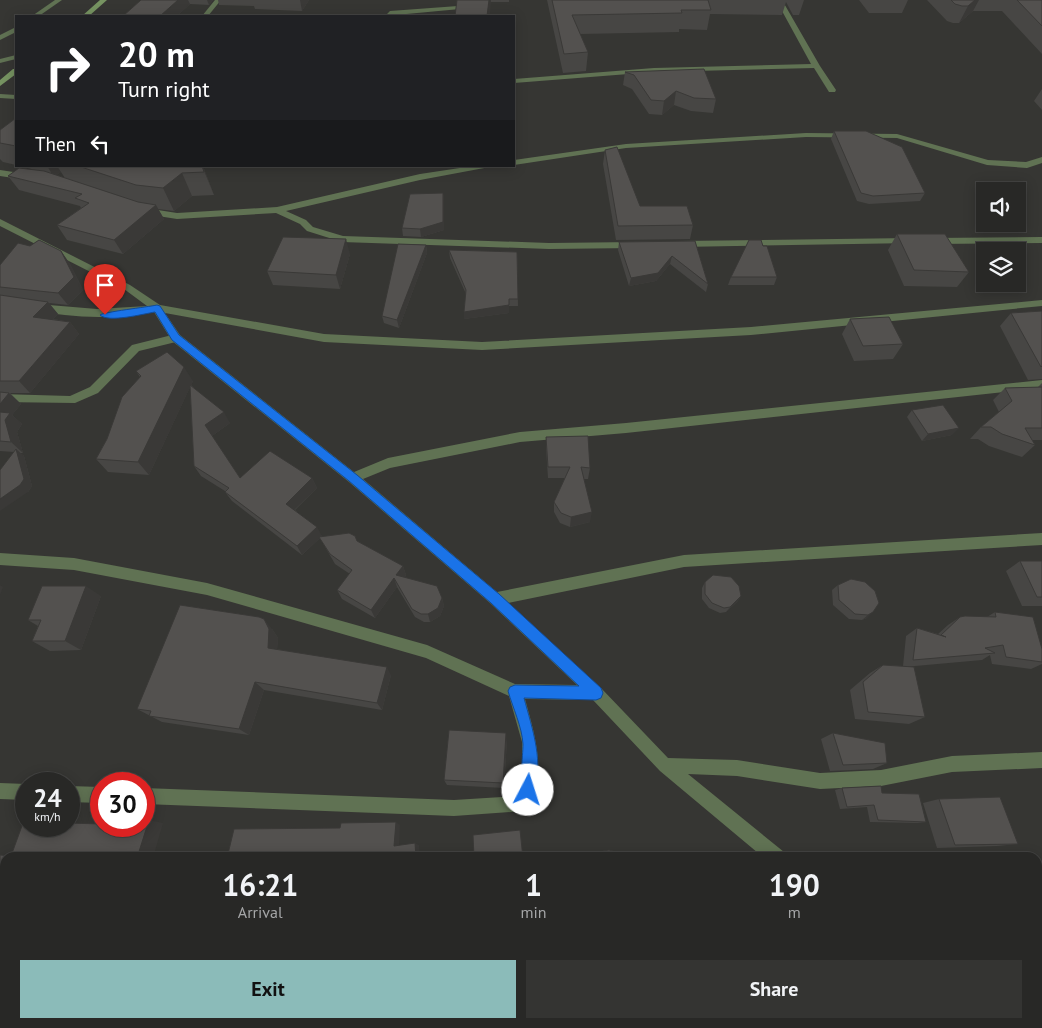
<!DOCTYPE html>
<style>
:root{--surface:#282826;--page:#343432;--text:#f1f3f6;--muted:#a5a6a7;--line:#444443;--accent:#8bbbb9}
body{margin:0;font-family:"PT Sans",sans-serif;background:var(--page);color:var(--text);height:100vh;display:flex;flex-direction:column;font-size:19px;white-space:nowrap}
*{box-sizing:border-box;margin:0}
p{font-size:16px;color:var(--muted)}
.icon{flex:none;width:28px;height:28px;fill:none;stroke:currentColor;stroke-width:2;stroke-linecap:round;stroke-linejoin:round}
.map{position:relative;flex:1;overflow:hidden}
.drawer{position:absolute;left:0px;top:852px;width:1042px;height:176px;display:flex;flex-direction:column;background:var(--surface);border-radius:15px 15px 0 0;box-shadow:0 2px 12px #0003,0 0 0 1px var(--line)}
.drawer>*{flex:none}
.top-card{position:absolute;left:15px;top:15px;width:500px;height:152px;border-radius:0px;box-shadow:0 2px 12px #0003,0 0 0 1px var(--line);background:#202124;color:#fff;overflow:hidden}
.buttons{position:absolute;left:976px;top:182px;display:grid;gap:10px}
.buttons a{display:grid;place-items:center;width:50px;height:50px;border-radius:0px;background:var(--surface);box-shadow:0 2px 12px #0003,0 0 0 1px var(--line);font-size:25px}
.speed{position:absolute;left:15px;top:772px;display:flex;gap:10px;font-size:25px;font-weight:700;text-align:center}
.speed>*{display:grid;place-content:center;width:65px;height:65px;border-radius:50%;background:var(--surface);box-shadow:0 2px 12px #0003,0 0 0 1px var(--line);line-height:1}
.speed small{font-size:12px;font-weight:400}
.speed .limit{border:8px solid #d22;background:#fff;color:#111}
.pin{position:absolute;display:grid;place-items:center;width:42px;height:42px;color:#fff;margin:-51px -21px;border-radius:50% 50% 50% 0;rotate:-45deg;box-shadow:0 0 5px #0007}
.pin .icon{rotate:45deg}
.me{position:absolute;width:55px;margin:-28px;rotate:5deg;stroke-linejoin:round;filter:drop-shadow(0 0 4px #0008)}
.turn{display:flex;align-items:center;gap:18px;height:105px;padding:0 20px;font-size:22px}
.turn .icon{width:65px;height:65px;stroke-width:2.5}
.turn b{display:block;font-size:35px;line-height:42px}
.then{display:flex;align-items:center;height:48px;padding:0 20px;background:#0003;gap:10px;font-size:19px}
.eta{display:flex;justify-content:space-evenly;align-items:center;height:85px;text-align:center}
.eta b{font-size:30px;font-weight:700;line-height:35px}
.action{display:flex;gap:10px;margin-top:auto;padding:10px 20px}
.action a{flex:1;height:58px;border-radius:0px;background:var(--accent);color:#111;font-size:20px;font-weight:700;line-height:58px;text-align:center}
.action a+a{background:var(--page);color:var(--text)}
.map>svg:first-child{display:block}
</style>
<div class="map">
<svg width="1042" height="1028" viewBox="0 0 1042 1028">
<rect width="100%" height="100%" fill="#363633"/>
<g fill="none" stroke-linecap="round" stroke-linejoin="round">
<!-- service -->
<path fill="#607253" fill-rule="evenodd" d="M16,55v4l-16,4v-4z
M0,94l16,1v4l-16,-1z
M176,334l4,1v6l-41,10 -41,42 -23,10 -75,-1v-8l70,2 20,-9 42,-42z"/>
<!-- minor -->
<path fill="#607253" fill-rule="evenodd" d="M55,0h7l-23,16h-7z
M215,0h6l-13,16h-6z
M776,0h6l38,66 16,24 -1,2h-6l-15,-24 -160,4 -140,11v-4l140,-11 157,-4z
M458,6l3,2 -1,1 -75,7 5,-5z
M16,27v5l-16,8v-5z
M806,133l91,1 91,26 38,2 16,-5v6l-15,5 -40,-3 -90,-27 -91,-1 -180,11 -112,17v-5l112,-16z
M473,166h22l-75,14 -134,31 20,9 7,7 30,9 206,7 86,-1 5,3 -5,3 -86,1 -207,-7 -35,-11 -7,-7 -24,-11 -99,6 -32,-5 -4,-3 4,-3 32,5 100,-6 143,-33z
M0,170l27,4 4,3 -4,3 -27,-4z
M0,219l130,66 30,20 164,29 158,8 269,-15 291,-27v6l-291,29 -269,15 -158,-8 -159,-29 15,22 174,137 34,-14 132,-26 106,-9 416,-43v8l-416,45 -106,9 -130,26 -27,11 134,113 187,-37 358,-22v12l-358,22 -176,36 93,85 67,70 69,2 83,13 61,-3 71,-14 90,-4v16l-90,4 -71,14 -61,3 -83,-13 -49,-2 96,78 2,6h-22l-104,-87 -67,-71 -68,-1c10,36 21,72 6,110l-6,2 -71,5 -310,-12v-16l310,12 64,-4 4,-20v-34l-13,-46 -83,-38 -219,-63 -133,-25 -74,-5v-12l74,5 133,25 220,62 88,39 62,1 -87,-82 -141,-121 -177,-141 -18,-29c-36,7 -85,7 -121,-3v-4l4,-1 60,5 50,-3 -23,-17 -124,-63z
M1042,237v6l-110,1 -5,-3 5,-3z
M910,238l5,3 -2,2 -233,4 -5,-3 5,-3z
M0,783l26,1v16l-26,-1z
M69,786l32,1v16l-32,-1z
M961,1024h21l2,4h-22z"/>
<!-- secondary -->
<path fill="#769361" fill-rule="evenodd" d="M100,0h7l-18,16h-7z
M13,69h3v5l-16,12v-6z"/>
</g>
<!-- wall -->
<path fill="#474644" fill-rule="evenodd" d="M141,0h72l-4,5 -19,-1 -13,12h-54z
M218,0h91l-7,11 -47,-2 -1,-3 -35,-1z
M457,0h52v2h-18z
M547,0h257l-5,15h-6l-7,-13 -4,13 -72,-1 -3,16 -28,-1v3l-99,2 8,18 -2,19 -23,2z
M859,0h49l-6,13h-33z
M927,0h115v54l-40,-43h-29l-14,12h-6l-6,-2z
M625,72l91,27 -3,14 -22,-2 -17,-6 -12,10 -13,-1 -17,-25 -9,-4z
M1042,89v21l-8,-9z
M16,118v47l-13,-3 -3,-3v-29z
M834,131l91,62 -5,8 -51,3 -12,-3 -26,-62z
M605,150l35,56 53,19 -3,14 -74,1 -13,-76z
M20,166h183l11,29 -22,1 -18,15 -16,-2 6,10 -41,35 -56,-14 -10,-15 24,-17 -1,-2 -61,-16 -11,-14 27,-6zM61,172l4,6 -9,-3z
M443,193l1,8v29l-23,7 -18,-1 -1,-8z
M897,234l72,38 -12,15 -53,-1 -16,-36z
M695,241l13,43 -2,8 -36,-28 -14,17 -27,5 -11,-36 1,-8z
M426,245l1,8 -28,75 -15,-5 -2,-7z
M30,246l31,5 9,13 13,26 -15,15 -19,-2 9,11 -5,5 17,3 9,12 -49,59h-20l11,11 -9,11 10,9 -5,8 6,21h-3l4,3 8,30 -4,6 -14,-40 -14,-1v-186z
M763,246l14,31 -3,8h-46l3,-8z
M449,250l68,2 1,54h-9v7l-45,6v-7l2,-18 -16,-36z
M350,254l-10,35 -67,-4 -6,-14z
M1042,311v68l-14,1 -28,-54 11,-13z
M850,319l53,25 -10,15 -39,2 -12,-27z
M136,371l57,10 -2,4 39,38 -18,13 28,42h72l5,10 -22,22 27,26 35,5 46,25 3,9 -1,2 37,21 2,8 -4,10 -10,6h-6l-9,-5 -18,-30 -22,31 -33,-19 -5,-9 13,-16 -15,-10 -15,-26 -18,17 -70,-54 -7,-9v-1l-24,-15 -7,-10 -4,-79 -41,88 -41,-3 -12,-13 44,-82z
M1042,383v57h-10l3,5 -13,12 -33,-11 -11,-7h-8l11,-12 18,-15 -6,-12 12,-12 33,-1z
M912,410l40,25 -30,6 -15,-24z
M546,437l44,31 -2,11h-5l7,43 -20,5 -10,-4 -6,-11v-10l11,-24h-17l-2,-30z
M1020,561h22v45h-20l-16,-35z
M705,582l36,14 -4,6 -11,10 -6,1 -11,-5 -7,-9v-11z
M838,585l37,6 -8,27 -5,2 -13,-1 -16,-14 -1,-15z
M101,596l-20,54 -31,1 -18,-10 6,-15 -10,-6z
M995,612l47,37v15l-11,5 -39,-5 -2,-9 -8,5 -78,7 21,50 -16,7 -54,-5 -5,-29 20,-17 13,-8 20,1 3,-30 11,-8 21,6 10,-9 12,-8h27z
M272,629l6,9 -1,11 114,26 -9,35 -118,-20 -15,45 -87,-13 -25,-13z
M833,733l54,30 -14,6 -43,2 -9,-32z
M507,740l-3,48 -57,-3 -3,-5z
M842,788l84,34 -8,1 -48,-1 -3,-15 -27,2 -5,-19z
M939,799l79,45 -21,2 -60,2 -14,-45z
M778,1024h76l-1,4h-76z"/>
<!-- shaded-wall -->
<path fill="#3a3937" d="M178,0h10l2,4 -13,12h-17z
M207,0h6l-4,5z
M300,0h9l-7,11z
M489,0h2l-1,16h-3z
M975,0h4l-6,11 -14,12 9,-17z
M676,91l-2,14 -12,10 2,-14z
M47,166h10l4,6 -7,5z
M202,166h1l11,29z
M182,173l10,23 -18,15 -11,-23z
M443,193l1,8v29l-23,7 -1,-8z
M156,205l8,14 -41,35 -9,-14z
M346,239l4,15 -10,35 -4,-14z
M426,245l1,8 -28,75 -2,-8z
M61,251l9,13 13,26 -15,15 -10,-12z
M672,256l-2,8 -14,17 -27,5 2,-8z
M48,302l10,12 -15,15 -10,-12z
M509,305v8l-45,6v-7z
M70,322l9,12 -49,59 -11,-12z
M184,367l9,14 -44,94 -11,-13z
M9,393l12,11 -9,11 10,9 -5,8 6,21 -12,-11 -11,-24v-14z
M224,412l6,11 -18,13 -7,-11z
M959,428l-7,7 -30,6 6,-7z
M16,449l8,7 8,30 -4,6 -28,19v-12z
M312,478l5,10 -26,25 -5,-9z
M592,512l-2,10 -20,5 1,-10z
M317,527l5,9 -20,19 -5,-9z
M403,566l3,9 -6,9 -4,-9z
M394,578l3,9 -22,31 -4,-8z
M0,585l3,2 -3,8z
M86,586l15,10 -20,54 -16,-9z
M741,596l-4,6 -11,10 4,-5z
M442,598l2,8 -4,10 -10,6 -2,-8z
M873,612l-6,6 -5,2 6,-5z
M264,619l8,10 6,9 -1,18 -9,-8z
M387,667l4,8 -9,35 -5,-7z
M255,682l9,8 -15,45 -10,-6z
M506,733l1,7 -3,48 -1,-5z
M149,820l14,3 -10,35h-16z
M396,822l4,3 -1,23 -5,-2z
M415,843l4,2 1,13h-4z
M0,881h5v40l-5,12z
M448,1024h3v4h-3z"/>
<!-- building -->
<path fill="#53514f" stroke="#3a3937" d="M141,0h37l-18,16h-37z
M457,0h32l-2,16h-32z
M552,0h156l3,10h-30l1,3 -110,2 16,37 -24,2z
M951,0h24l-7,6h-6l-7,-2z
M1017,0h25v26z
M704,69l12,30 -22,-1 -18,-7 -12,10 -13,-1 -17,-25 -9,-3z
M16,118v28l-16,-3v-13z
M834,131h32l36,16 23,46 -52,3 -12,-3z
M617,147l23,59h47l6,19 -75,1 -13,-76z
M78,166h124l2,6 -22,1 -19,15 -27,-3z
M19,168l25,3 94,31 18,3 -42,35 -57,-15 32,-22 -14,-5 7,-4 -74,-18z
M443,193v29l-23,7 -18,-1 8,-34z
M897,234h48l24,38 -55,-2z
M283,237l63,2 -10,36 -69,-4z
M39,240l22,11 13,26 -16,16 -58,-6v-22l18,-22 12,3z
M749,240h12l2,6h4l10,31h-46z
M695,241l13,43 -36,-28 -14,17 -27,5 -12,-36z
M398,244l28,1 -29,75 -15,-4z
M449,250l68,2 1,47h-9v6l-45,7 2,-22z
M0,295l48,7 -15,15 37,5 -51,59h-19z
M1042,311v55l-1,1 -30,-54z
M889,317l14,27 -40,2 -13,-27z
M167,352l17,15 -46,95 -42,-3 11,-20 15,-42 19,-21 -5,-5z
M190,385l34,27 -19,13 35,53 30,-27 42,27 -26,26 31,23 -20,19 -72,-54 4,-4 -35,-22z
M1042,387v41h-17l10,17 -33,-11 -11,-7h-10l31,-26 -7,-13z
M0,392l9,1 -9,11z
M943,405l16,23 -31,6 -16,-24z
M0,412l10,1 -5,7 6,22 -11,-1z
M588,436l2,32 -9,-1 11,45 -21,5 -10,-4 -7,-11 16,-35h-22l-2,-30z
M16,449l8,30 -4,6 -20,14v-29z
M349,533l6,3 2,5 46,25 -7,9 41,11 5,12 -4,10 -10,6h-7l-9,-5 -18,-31 -23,32 -34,-20 15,-20 -22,-16 -11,-17z
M1020,561h22v36h-5z
M713,575l18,2 8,9 2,10 -11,11 -6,1 -12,-5 -7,-9v-12z
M851,579l14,3 10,9 4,12 -6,9 -5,3 -13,-1 -16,-14 -1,-15z
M42,586h44l-21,55h-33l9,-21h-13z
M180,605l79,12 5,2 5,10 -1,19 119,19 -10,36 -122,-21 -16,47 -90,-13 2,-5 -14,-2z
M995,612l38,5 9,32v13l-36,-5 -3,-12 -18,3 10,5 -82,7 4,-32 29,9 -5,-2 19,-18 5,-1 31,1z
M883,665l31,2 11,50 -57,-5 -5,-30z
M449,730l57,3 -3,50 -59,-3z
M833,733l52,10 2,20 -44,2z
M881,786l1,7 37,1 7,28 -48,-2 -4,-15 -27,2 -5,-19z
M1000,797l18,47 -63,1 -16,-46z
M144,820h5l-12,38h-132v23h-5v-26l11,1 12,-33h3v3h43v-3l32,1v2h43z
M396,822l-2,24 21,-3 1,15h-189l7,-29 106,-1 1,-5z
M520,830l3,28h-49l-1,-23z
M609,850l14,4 3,4h-29l6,-7z
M392,1024h56v4h-56z
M792,1024h62l-1,4h-62z"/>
<!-- route -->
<path fill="#1a73e8" stroke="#114b97" d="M157,305l3,1 19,29 178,140 142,119 102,94 2,5 -2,5 -5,2 -72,-2c8,30 21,66 9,97l-5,2 -5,-2c-4,-9 0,-39 0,-51 -1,-17 -10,-36 -15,-53l2,-4 5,-2 64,1 -88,-83 -142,-122 -177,-141 -17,-28c-12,2 -47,11 -55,3 3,-3 48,-8 57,-10z"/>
</svg>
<div class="buttons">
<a><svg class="icon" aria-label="sound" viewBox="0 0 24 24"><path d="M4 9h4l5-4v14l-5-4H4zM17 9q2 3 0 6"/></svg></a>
<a><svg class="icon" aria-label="layers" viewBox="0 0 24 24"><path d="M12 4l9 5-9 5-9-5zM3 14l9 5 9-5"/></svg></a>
</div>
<div class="speed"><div>24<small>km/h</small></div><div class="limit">30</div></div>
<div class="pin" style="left:105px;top:315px;background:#d93025"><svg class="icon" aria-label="arrive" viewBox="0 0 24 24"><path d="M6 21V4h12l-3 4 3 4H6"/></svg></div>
<svg class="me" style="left:528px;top:790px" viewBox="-20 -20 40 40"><circle r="19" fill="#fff"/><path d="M0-13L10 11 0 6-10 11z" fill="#1a73e8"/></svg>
<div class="top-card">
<div class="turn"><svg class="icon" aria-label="right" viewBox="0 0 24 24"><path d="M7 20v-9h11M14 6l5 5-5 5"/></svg><div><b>20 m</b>Turn right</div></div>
<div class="then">Then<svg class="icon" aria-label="left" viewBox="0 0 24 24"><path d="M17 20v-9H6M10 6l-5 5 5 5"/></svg></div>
</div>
<section class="drawer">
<div class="eta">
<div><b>16:21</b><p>Arrival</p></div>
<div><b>1</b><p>min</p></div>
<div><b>190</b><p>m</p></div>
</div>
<div class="action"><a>Exit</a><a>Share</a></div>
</section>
</div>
